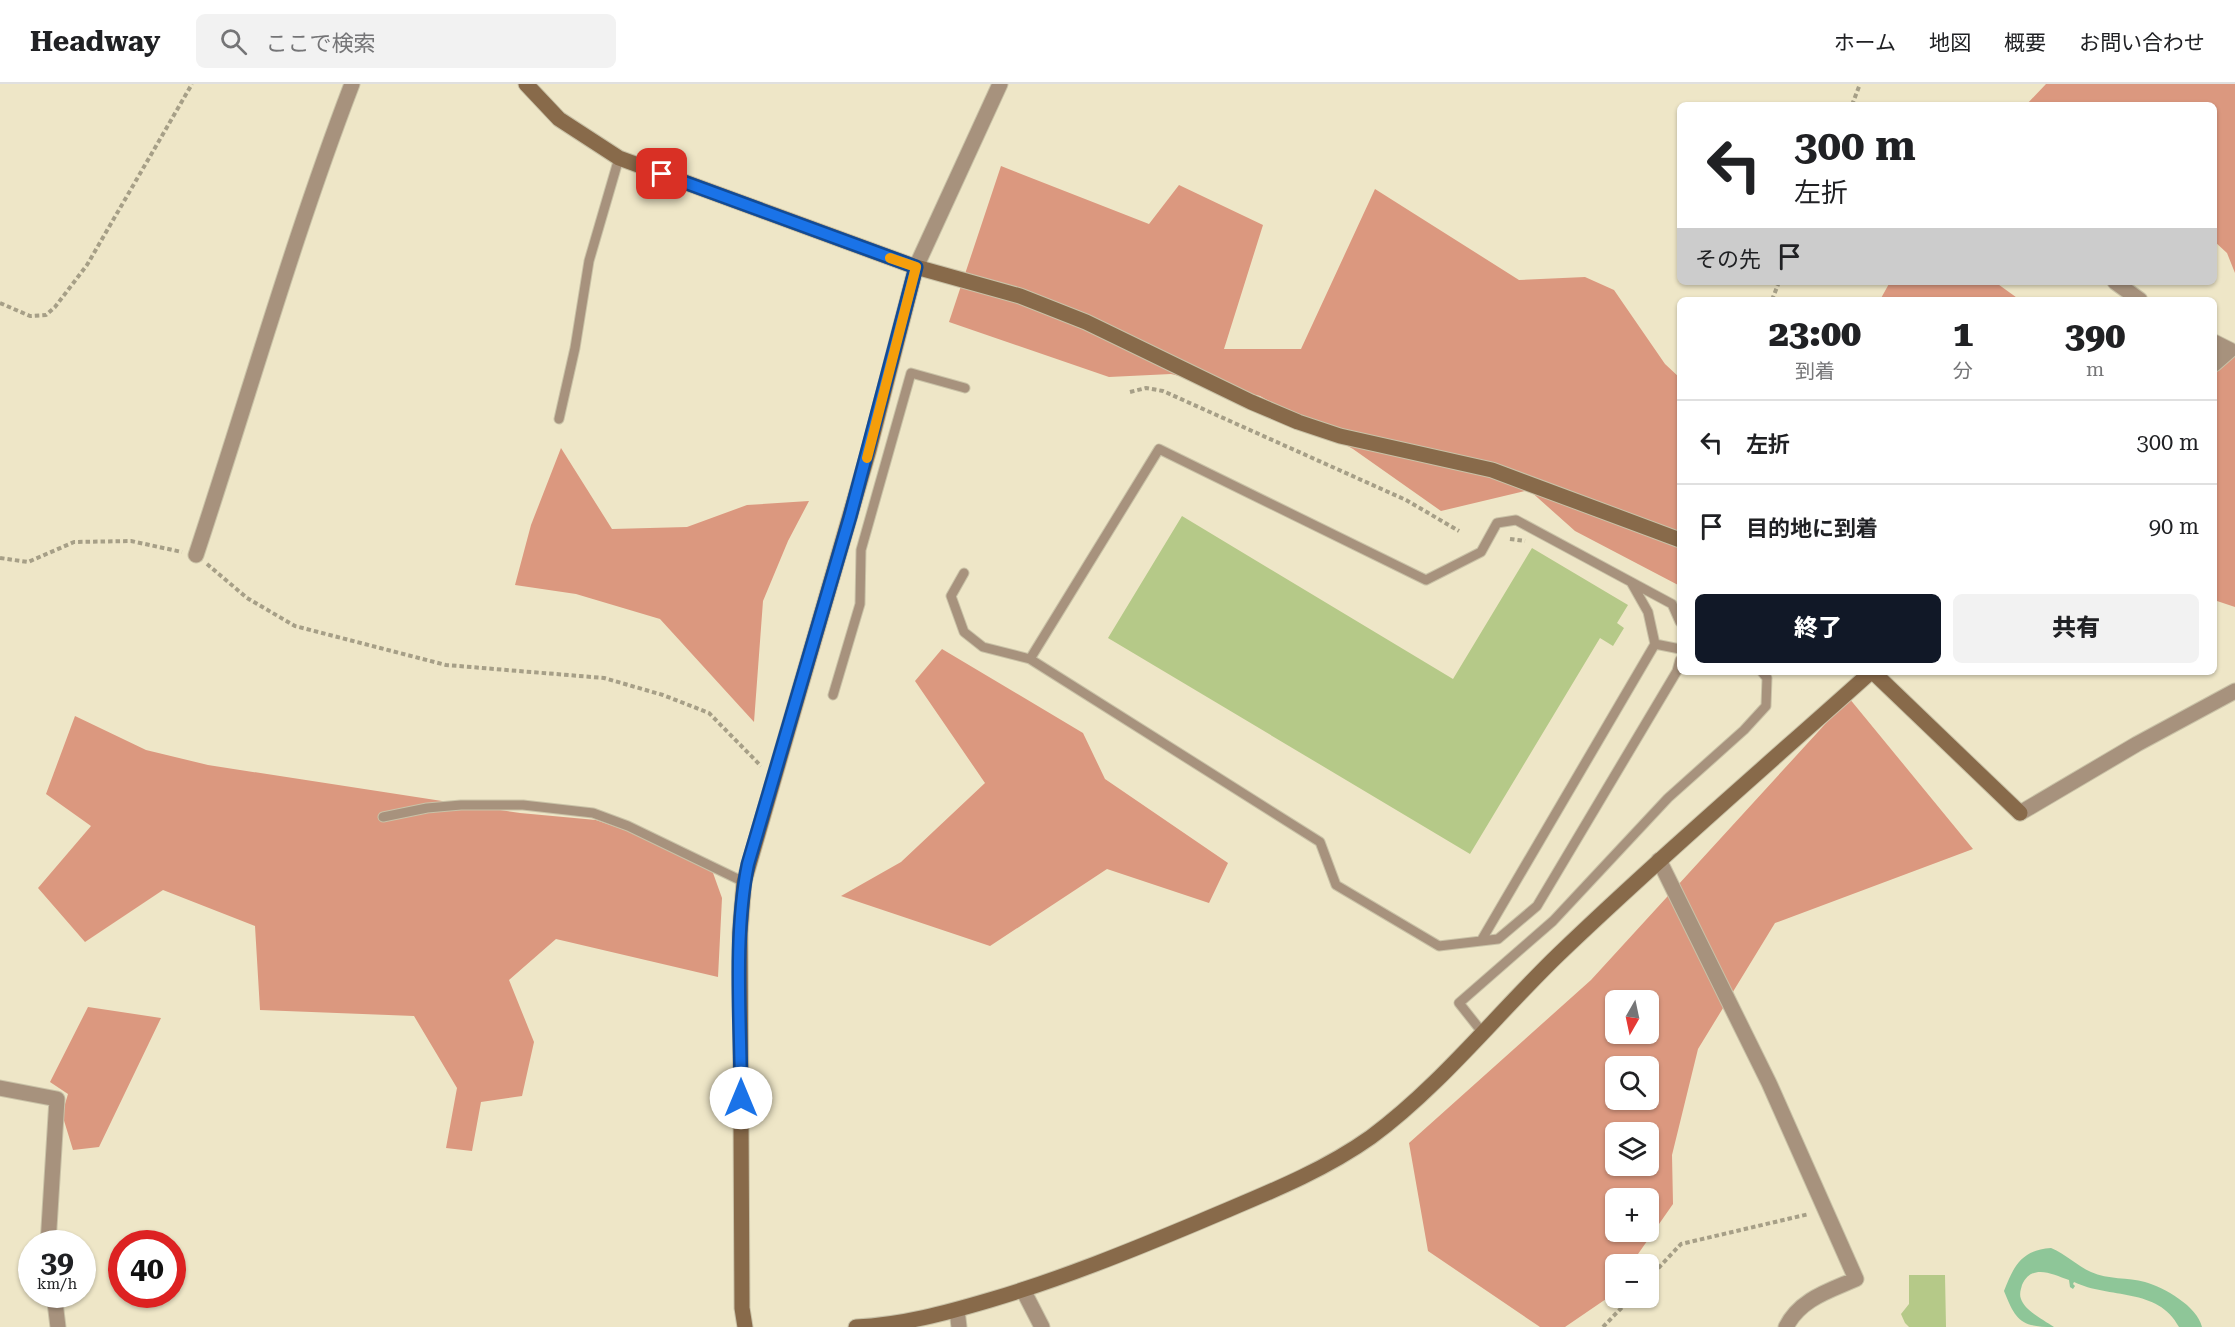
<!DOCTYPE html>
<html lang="ja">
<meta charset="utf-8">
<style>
:root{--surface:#fff;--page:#f2f2f2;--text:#202124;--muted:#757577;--line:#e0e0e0;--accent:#111827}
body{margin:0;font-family:"Roboto Serif","Noto Sans JP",serif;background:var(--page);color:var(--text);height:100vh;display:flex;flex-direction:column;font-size:22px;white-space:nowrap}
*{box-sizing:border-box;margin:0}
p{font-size:20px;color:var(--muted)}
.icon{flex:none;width:33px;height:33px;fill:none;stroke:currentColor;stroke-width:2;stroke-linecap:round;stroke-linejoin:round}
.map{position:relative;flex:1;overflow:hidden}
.drawer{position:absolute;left:1677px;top:213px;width:540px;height:378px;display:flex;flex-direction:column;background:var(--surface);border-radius:9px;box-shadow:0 2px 4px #0004}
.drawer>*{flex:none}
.hud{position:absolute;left:1677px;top:18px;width:540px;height:183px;border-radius:9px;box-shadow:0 2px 4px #0004;background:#fff;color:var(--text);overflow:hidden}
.needle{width:39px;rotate:189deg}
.fabs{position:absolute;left:1605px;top:906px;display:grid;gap:12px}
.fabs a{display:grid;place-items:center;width:54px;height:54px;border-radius:9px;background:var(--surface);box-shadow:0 2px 4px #0004;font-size:30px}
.speed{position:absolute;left:18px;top:1146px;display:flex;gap:12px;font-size:30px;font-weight:700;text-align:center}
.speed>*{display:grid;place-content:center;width:78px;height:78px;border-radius:50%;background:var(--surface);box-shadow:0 2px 4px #0004;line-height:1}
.speed small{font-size:15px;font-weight:400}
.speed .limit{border:9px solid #d22;background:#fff;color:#111}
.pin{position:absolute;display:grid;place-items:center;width:51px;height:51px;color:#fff;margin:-26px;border-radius:12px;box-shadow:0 3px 9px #0006}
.me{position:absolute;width:66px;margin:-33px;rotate:0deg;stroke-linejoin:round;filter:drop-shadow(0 0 4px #0008)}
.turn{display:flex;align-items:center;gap:21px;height:126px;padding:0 18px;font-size:27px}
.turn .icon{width:78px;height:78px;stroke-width:2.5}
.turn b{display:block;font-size:42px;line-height:51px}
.then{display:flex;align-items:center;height:57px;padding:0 18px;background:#0003;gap:12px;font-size:22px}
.eta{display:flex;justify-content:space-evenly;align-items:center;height:102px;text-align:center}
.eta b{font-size:36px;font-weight:800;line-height:42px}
.action{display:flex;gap:12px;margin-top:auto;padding:12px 18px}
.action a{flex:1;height:69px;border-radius:9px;background:var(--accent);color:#fff;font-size:24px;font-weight:800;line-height:69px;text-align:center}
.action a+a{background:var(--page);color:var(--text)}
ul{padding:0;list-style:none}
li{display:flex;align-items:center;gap:18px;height:84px;padding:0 18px;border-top:2px solid var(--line)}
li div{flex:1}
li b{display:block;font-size:22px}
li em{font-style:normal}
header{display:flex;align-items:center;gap:36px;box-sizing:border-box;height:84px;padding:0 30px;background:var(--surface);border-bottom:2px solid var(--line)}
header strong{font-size:28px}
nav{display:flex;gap:33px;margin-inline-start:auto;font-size:21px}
.search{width:420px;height:54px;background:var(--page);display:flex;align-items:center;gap:15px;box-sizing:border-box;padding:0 21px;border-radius:9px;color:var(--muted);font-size:22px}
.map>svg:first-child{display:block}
</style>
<header>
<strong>Headway</strong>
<div class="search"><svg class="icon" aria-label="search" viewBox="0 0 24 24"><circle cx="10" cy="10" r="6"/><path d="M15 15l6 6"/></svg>ここで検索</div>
<nav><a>ホーム</a><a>地図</a><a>概要</a><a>お問い合わせ</a></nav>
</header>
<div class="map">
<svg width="2235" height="1243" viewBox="0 0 2235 1243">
<rect width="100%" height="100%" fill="#eee6c7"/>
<!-- forest -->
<path fill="#db987f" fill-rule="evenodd" d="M2046,0h189v189l-8,-20 -13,-12v-136h-188z
M1001,82l148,58 30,-39 84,40 -39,124h77l74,-160 144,91 66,-3 29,13 51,74 15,14v208l-105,-55 -46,-41 -88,21 -88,-62 -93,-53 -89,-22 -62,3 -160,-55z
M1890,198h105l25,18h-140z
M2235,260v263l-21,-7v-232z
M561,364l51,81 75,-2 60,-22 62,-4 -21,40 -25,60 -9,121 -94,-103 -84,-25 -61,-9 16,-60z
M942,565l141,84 22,46 123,84 -19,40 -102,-34 -117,77 -149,-50 60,-34 84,-79 -70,-102z
M1849,614l124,151 -198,74 -77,126 -26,106 1,49 -42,60h-15l-1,22 -9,13 -41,28h-25l-112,-76 -19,-108 182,-163zM1616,916h32v34h-32zM1616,982h32v34h-32zM1616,1048h32v34h-32zM1616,1114h32v34h-32z
M75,632l71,34 62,15 312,48 76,7 112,39 14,39 -4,79 -162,-38 -47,41 25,62 -12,54 -41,6 -9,49 -26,-3 11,-60 -43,-72 -154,-6 -5,-84 -92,-36 -78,52 -47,-54 53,-62 -45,-32z
M88,923l73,11 -62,129 -26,3 -11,-36 6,-20 -18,-12z"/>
<!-- water -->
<path fill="#8ec698" d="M2051,1164c15,6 26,18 40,24 17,8 37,5 54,10 20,6 52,24 57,45h-23c-21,-40 -70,-28 -105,-45l-1,2 2,2 -2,3 -3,-2 -1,-7c-17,-6 -37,-17 -47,5 -1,4 -3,9 -1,14 4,12 23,21 33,28 -33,0 -38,-6 -50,-36 10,-26 18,-41 47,-43z"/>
<!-- building -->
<path fill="#b5c988" d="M1182,432l271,163 79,-131 96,57 -11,18 7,5 -11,18 -13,-8 -130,216 -362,-216z
M1909,1191h36l1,52h-37l-4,-4 -4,-9 8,-10z"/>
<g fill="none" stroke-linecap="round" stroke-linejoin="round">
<!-- lane casing -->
<g stroke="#c9c2a7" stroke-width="11">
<path id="lane" d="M559,335l16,-71 14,-87 30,-103
M964,489l-13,23 13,36 19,15 47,12
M1680,538l-8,-18 -156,-84 -19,3 -16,29 -55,28 -267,-131 -129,210 290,183 16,43 103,61 59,-7 39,-33 140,-235 3,-11
M1655,560l25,5
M833,611l27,-91 1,-54 50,-177 54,15
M383,733l44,-9 34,-3h62l70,8 35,13 116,56
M1481,857l174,-297 -7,-32 -17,-30
M1482,948l-23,-29 94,-82 115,-123 76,-68 22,-24 1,-28 -5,-6"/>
</g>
<!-- street casing -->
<g stroke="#c9c2a7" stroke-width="17">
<path id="street" d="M916,183l84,-183
M2115,198l25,18
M2214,258l16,8 -16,14
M196,471c52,-157 97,-317 156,-471
M2020,729l117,-69 98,-53
M1659,776l110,223 87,196c-27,12 -56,20 -70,48
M0,1004l57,11 -9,145
M1023,1206l19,37
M54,1210l4,33
M957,1226l2,17"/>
</g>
<!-- secondary casing -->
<g stroke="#c9c2a7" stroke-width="17">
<path id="secondary" d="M526,0l33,35 60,39 297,109 104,29 66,26 165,80 47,20 42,14 152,34 188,70
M1873,588l147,141
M745,1243l-3,-19 -2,-375 4,-51 125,-432 47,-183
M856,1243c46,-2 90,-14 134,-27 71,-21 140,-49 209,-78 58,-25 120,-48 172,-85 68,-50 126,-123 187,-182 101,-97 208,-189 313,-283"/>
</g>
<!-- path -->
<path stroke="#a69f87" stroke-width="4" stroke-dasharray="4.5 3" stroke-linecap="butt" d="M1852,21l8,-21
M1772,216l7,-18
M0,219l30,13 16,-1 9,-8 32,-42 105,-181
M1130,308l16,-4 17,3 243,109 53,31
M1510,455l15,2
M0,474l28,4 46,-20 57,-1 51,11
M207,480l40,34 48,28 151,39 158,13 59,17 46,18 52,53
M1648,1195l33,-35 128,-30
M1603,1243l28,-29"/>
<!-- lane -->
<use href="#lane" stroke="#a7927d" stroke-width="9"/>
<!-- street -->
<use href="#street" stroke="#a7927d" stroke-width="15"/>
<!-- secondary -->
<use href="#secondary" stroke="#886a4a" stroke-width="15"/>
</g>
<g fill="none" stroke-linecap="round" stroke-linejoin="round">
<!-- route casing -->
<g stroke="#114b97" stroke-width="15">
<path id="route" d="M662,90l254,93 -66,250 -102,347c-15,73 -7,160 -7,234"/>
</g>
<!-- route -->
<use href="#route" stroke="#1a73e8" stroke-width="10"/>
<!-- slow -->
<path stroke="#f59e0b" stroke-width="10" d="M867,374l49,-191 -26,-9"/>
</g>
</svg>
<div class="fabs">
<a><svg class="needle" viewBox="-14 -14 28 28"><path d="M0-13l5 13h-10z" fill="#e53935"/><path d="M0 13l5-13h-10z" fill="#757577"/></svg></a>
<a><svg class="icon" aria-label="search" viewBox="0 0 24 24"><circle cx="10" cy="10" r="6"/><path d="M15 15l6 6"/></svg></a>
<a><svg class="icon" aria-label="layers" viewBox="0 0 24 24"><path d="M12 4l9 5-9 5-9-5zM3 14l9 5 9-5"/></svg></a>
<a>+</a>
<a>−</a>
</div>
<div class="speed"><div>39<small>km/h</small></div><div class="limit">40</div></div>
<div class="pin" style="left:662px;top:90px;background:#d93025"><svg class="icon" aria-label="arrive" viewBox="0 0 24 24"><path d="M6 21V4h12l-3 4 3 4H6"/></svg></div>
<svg class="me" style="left:741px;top:1014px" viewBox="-20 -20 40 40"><circle r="19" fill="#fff"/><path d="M0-13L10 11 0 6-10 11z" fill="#1a73e8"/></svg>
<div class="hud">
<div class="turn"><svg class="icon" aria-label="left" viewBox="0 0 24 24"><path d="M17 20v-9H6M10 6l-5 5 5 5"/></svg><div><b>300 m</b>左折</div></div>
<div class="then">その先<svg class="icon" aria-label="arrive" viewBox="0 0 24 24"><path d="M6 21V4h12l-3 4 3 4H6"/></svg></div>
</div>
<section class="drawer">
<div class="eta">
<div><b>23:00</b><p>到着</p></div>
<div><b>1</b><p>分</p></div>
<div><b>390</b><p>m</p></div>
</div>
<ul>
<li><svg class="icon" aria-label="left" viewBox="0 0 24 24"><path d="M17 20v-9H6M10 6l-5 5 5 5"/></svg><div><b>左折</b></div><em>300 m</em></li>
<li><svg class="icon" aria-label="arrive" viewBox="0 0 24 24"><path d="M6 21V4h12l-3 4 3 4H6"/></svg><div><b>目的地に到着</b></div><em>90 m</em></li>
</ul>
<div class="action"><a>終了</a><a>共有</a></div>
</section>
</div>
